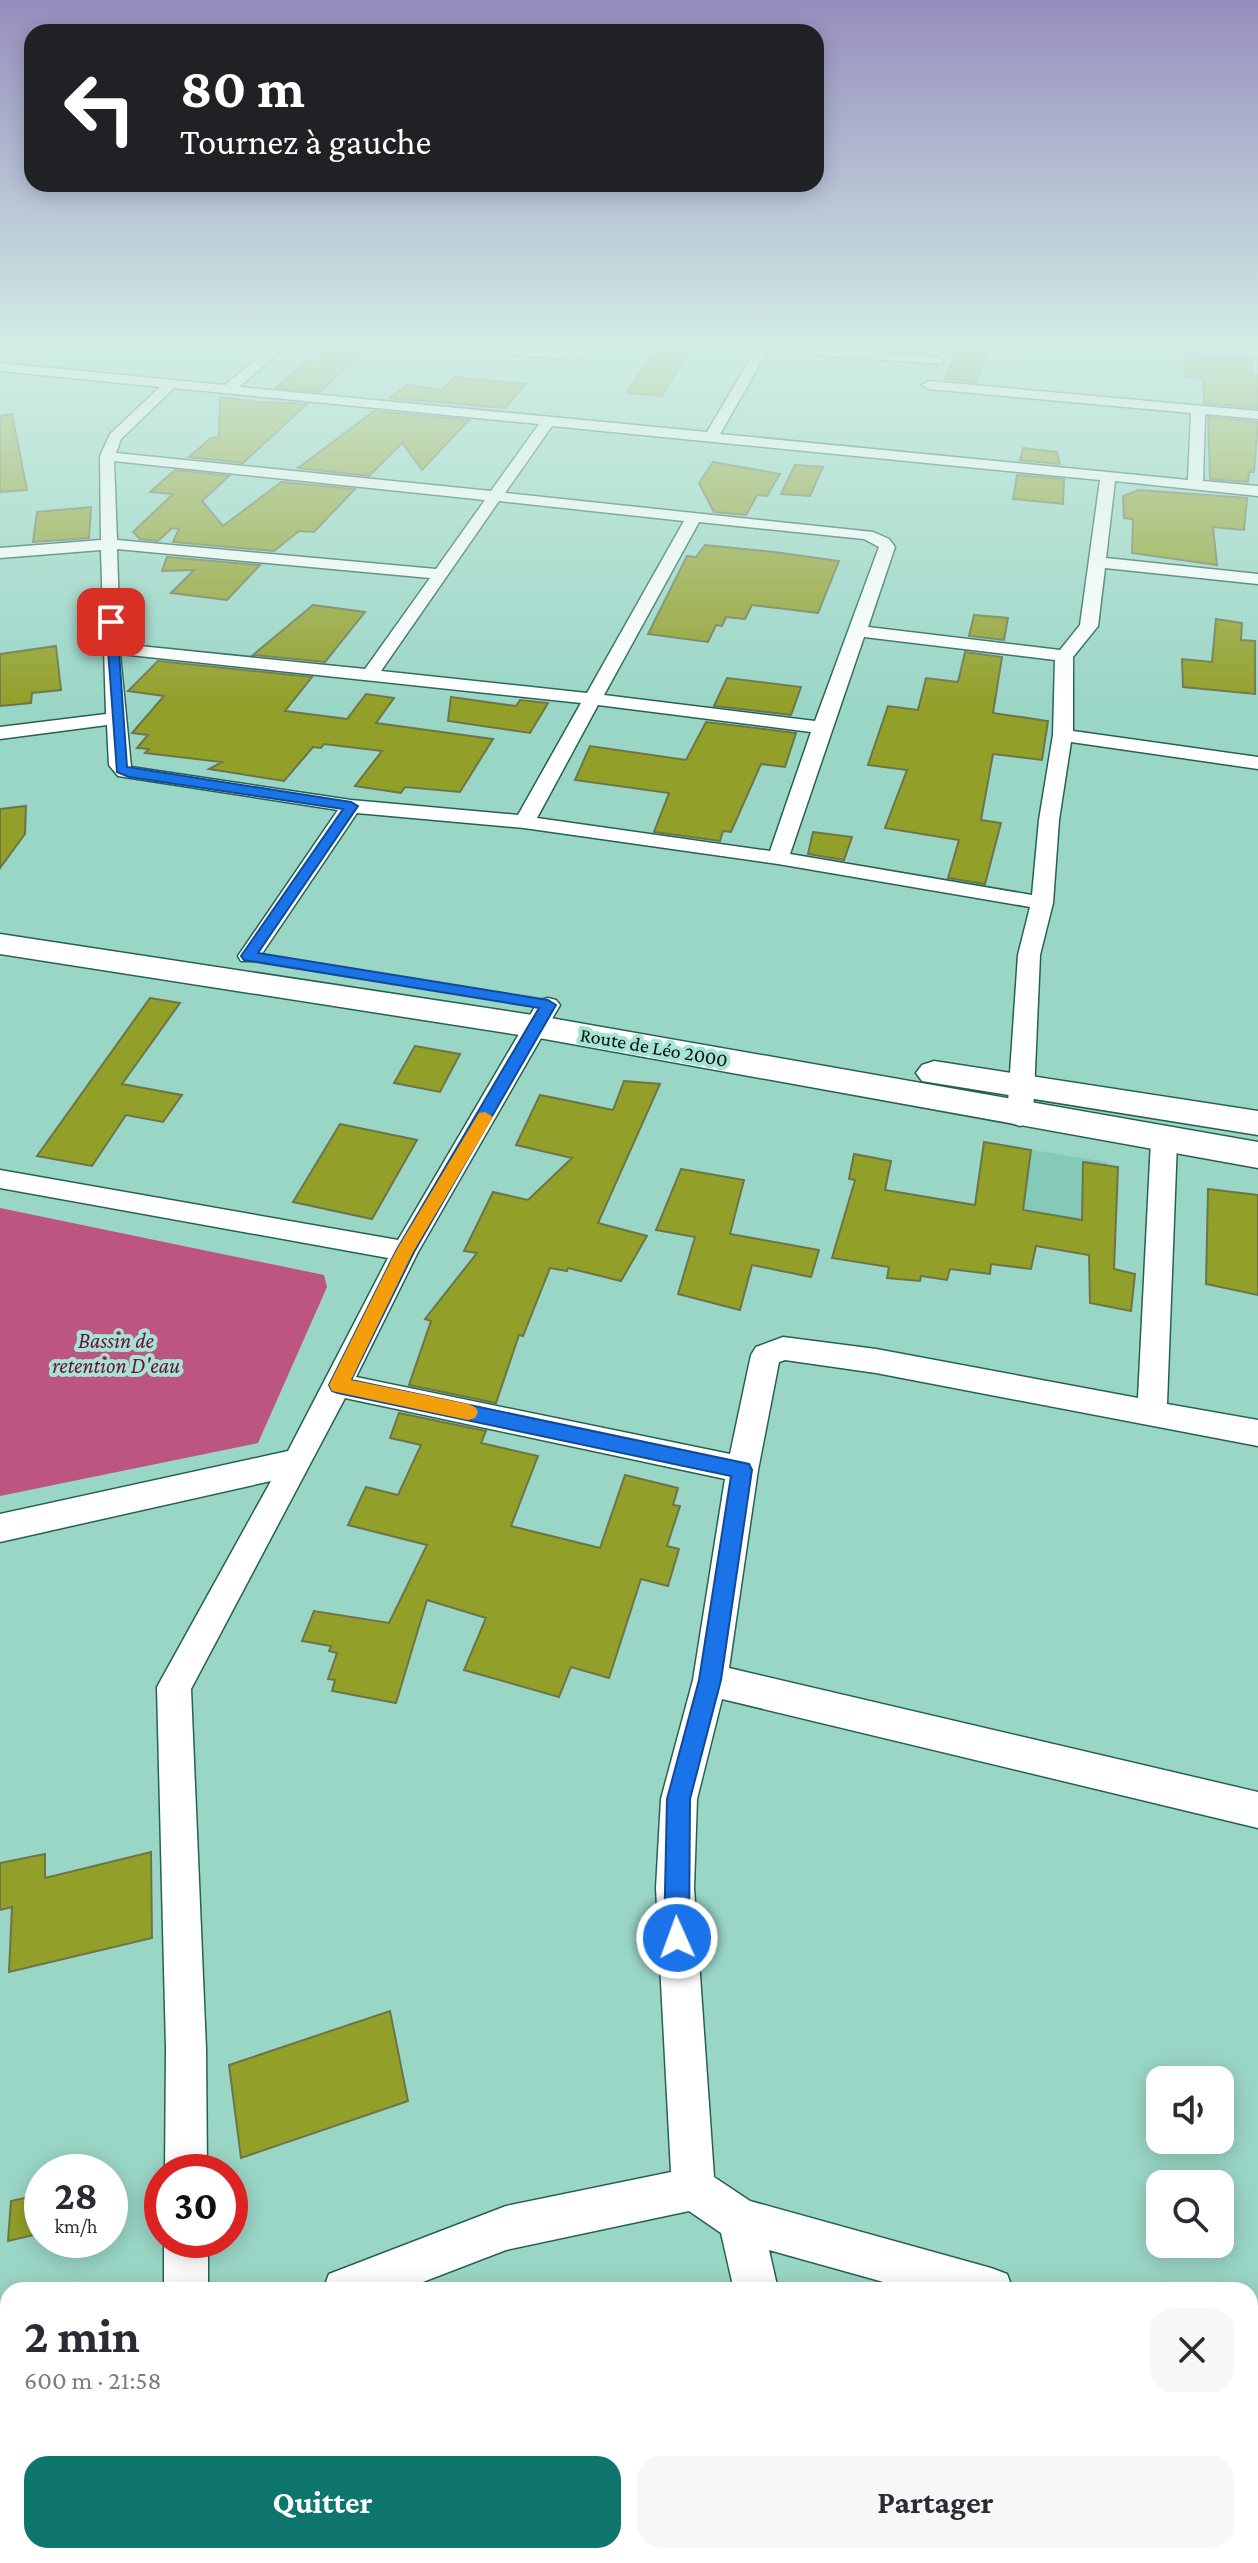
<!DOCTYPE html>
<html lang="fr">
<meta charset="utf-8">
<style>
:root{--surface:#fff;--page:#f7f7f7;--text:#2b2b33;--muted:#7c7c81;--accent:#0f766e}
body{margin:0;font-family:"Crimson Pro",serif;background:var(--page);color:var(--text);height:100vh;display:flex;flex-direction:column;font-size:30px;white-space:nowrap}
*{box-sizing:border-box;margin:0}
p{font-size:26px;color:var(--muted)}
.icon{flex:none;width:44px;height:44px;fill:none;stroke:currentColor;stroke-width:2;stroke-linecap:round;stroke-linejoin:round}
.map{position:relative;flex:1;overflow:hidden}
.sheet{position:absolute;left:0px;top:2282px;width:1258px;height:282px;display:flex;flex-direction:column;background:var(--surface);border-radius:24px 24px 0 0;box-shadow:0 4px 20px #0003}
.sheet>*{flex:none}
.hud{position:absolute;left:24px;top:24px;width:800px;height:168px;border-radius:24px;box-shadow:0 4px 20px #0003;background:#202124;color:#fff;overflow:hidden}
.buttons{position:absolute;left:1146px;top:2066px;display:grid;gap:16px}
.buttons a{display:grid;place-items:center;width:88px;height:88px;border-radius:16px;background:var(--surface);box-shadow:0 4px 20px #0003;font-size:40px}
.speed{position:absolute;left:24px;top:2154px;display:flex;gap:16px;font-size:40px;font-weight:700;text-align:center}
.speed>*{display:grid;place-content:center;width:104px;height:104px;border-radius:50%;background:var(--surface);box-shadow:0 4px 20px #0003;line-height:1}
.speed small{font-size:20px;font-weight:400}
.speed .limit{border:12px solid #d22;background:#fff;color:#111}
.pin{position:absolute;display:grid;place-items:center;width:68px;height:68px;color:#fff;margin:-34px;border-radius:16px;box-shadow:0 4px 12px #0006}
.me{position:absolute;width:88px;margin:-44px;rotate:358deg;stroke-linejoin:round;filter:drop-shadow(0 0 6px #0008)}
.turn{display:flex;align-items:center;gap:28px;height:168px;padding:0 24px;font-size:36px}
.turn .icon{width:104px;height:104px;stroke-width:2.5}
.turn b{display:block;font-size:56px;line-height:68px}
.round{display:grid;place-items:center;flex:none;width:84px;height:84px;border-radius:24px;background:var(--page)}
.summary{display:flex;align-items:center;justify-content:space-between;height:136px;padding:0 24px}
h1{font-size:48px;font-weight:700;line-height:60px}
.cta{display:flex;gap:16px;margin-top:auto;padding:16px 24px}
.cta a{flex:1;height:92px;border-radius:24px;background:var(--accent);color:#fff;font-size:32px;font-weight:700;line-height:92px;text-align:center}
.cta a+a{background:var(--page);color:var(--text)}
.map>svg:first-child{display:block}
</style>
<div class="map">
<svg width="1258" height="2563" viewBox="0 0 1258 2563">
<rect width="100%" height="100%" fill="#9ad6c6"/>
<!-- built -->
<path fill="#85c9b8" d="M984,1142l123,20v3l11,2 -3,71 -32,-5 -2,21 -109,-19z"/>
<!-- water -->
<path fill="#bc5680" d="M0,1208l324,67 3,12 -69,156 -258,53z"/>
<!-- building -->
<path fill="#929f29" stroke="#6d7548" stroke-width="2" d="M333,346h37l-50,46 -44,-4 32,-28 8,2z
M656,348l32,3 -26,45 -35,-3z
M958,350l29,2 -11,30 -31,-3z
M1184,355l68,5v14l6,1v33l-54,-5 -1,-25 -17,-1z
M454,377l72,7 -21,24 -115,-10 17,-13 35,5z
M220,397l38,5 49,2 -64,59 -54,-6 22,-19 8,-1z
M374,411l95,9 -47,50 -20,-27 -33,33 -71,-8z
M12,414l15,76 -27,2v-76z
M1208,417l50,5 -4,50h-5l-1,10 -38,-3z
M1023,448l34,4 3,12 -40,-4z
M713,462l67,12 -13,22 -10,-1 -11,20 -32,-3 -15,-29z
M795,465l28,2 -13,29 -29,-2z
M175,470l54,6 -27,25 21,25 58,-44 74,7 -41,43 -15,-1 -25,20 -101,-9 6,-13 -7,-1 -14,13 -18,-2 -7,-7 40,-38 -23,-2z
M1017,475l47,4 -1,25 -50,-5z
M1139,490l108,8 -3,32 -31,-3 4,38 -85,-12 1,-34 -9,-1 -1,-22z
M91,507l-2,31 -56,4 4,-30z
M705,545l69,7 65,9 -21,52 -66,-8 -7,14 -19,-2 -4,9 -6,-1 -8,17 -60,-8 39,-78 9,1z
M167,557l93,8 -33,35 -56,-7 23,-23 -32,1z
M313,605l52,7 -40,50 -72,-7z
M974,615l34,3 -4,22 -35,-4z
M1216,619l26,4 -1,17 14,1v53l-72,-7 -1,-28 30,3z
M56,646l5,44 -29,3 -1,10 -31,3v-52z
M965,652l37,5 -9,56 55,8 -6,39 -49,-6 -12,66 20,3 -16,61 -37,-6 11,-38 -74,-12 22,-58 -39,-5 20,-59 30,4 8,-32 32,4z
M158,661l154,16 -27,34 62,8 19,-25 28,4 -18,25 117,16 -33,53 -55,-5 -4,6 -46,-7 27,-35 -58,-7 -3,4 -8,-1 -29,34 -75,-12 13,-7 -77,-9 4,-4 -12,-1 11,-13 -16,-2 32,-37 -36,-5z
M727,678l74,9 -10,28 -77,-9z
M451,697l65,9 4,-6 28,3 -18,30 -82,-12z
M706,722l90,11 -11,34 -24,-3 -30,68 -8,-1 -3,10 -66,-9 15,-39 -94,-13 15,-34 96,14z
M26,806l-1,28 -25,34v-59z
M813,832l39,5 -8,23 -36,-6z
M150,998l30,5 -58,81 60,11 -19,27 -37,-7 -34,51 -55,-10z
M415,1046l45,8 -20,38 -46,-9z
M624,1081l36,3 -62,139 49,13 -26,45 -53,-13 -1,3 -17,-3 -27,68 -4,-1 -23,68 -87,-18 22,-64 -6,-2 52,-66 -13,-2 29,-59 35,8 44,-42 -56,-13 24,-50 73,15z
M340,1124l77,16 -45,79 -79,-17z
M984,1142l47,8 -8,60 59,10 1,-58 35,5 -4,102 21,5 -4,37 -41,-8 -1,-48 -53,-9 -5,23 -40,-5 -1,10 -40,-5 -3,11 -26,-4 -1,5 -33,-3 2,-11 -57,-9 23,-78 -6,-1 5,-25 37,7 -6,29 90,15z
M681,1169l63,11 -14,54 89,16 -8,27 -59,-12 -12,45 -62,-16 17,-57 -39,-7z
M1208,1189l50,6v100l-52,-11z
M399,1413l87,18 -5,12 57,13 -27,70 89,22 25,-73 53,13 -5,17 7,1 -13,40 12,3 -11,37 -27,-7 -32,99 -38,-11 -12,30 -95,-27 22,-52 -59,-18 -31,103 -64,-12 3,-11 -7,-1 9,-26 -8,-2 2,-5 -29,-5 12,-30 75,12 38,-78 -79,-20 18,-38 32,8 23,-50 -31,-7z
M151,1852l1,86 -143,34 3,-65 -12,3v-47l45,-9v24z
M390,2011l18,90 -167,57 -12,-93z
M42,2194v39l-34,8 3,-40z"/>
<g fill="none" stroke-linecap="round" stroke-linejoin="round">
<!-- street casing -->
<g stroke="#266153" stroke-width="3">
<path id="street" d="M272,346h14l-47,41 468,45 48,-81 -16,-5h55l143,11 6,4 -1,3 -175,-12 -47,82 468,46 3,-67 -262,-24 -7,-4 7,-4 329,30v8l-53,-5 -2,67 55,5v10l-143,-15 -9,77 152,16v10l-153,-16 -7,58 -25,31v74l185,26v12l-187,-27 -12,78 -6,83 -13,52 -7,162 -4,6 -9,3 -9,-3 -4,-6 11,-162 12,-48 -252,-43 -254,-36 -167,-15 -100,148h-16l-3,-5 100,-146 -220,-34 -9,-11 -2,-40 -107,14v-12l106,-13 -5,-164 -101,8v-10l101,-8 -1,-84 10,-22 50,-47 -160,-16v-8l225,22zM174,388l365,36 -48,67 -375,-38 5,-14zM552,426l548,54 -20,145 -20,25 -192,-23 27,-80 -6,-8 -16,-7 -368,-39zM114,461l371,39 -49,69 -319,-29zM499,501l185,20 -97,172 -206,-22zM699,522l165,17 15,8 -64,174 -211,-26zM117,549l313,29 -65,91 -245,-25zM864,637l191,23 -2,75 -14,85 -7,75 -242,-41zM120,654l461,49 -63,112 -167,-15 -220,-33zM598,705l213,27 -41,119 -233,-33z
M456,346h50l68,6 7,-6h14l-18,14 -115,-10z
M1151,346l107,3v8l-101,-7z
M548,998l8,2 4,5 -142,247 -62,125 374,77 21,-99 5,-8 27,-10 93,12 262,49 13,-257 4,-6 9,-3 9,3 4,6 -10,263 91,16v26l-382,-73 -91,-13 -6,2 -21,108 -29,198 529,124v36l-536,-129 -25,100 -3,89 20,289 36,24 241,67 16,6 6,16h-101l-143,-40 9,40h-44l-13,-57 -32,-22 -183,39 -104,40h-79l6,-16 177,-68 165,-34 -15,-284 5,-89 32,-119 32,-201 -380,-81 -154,291 15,360 1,123h-42l1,-123 -9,-362 114,-206 -271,61v-28l288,-63 100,-193 -388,-70v-18l398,70 138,-235 4,-5z
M164,2240h44v50h-44z
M1250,2339l8,3v46l-8,-3z
M8,2385v46l-8,2v-46z
M175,2556h48l2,7h-50z
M808,2556h48l3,7h-50z"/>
</g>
<!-- secondary casing -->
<g stroke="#266153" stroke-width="3">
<path id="secondary" d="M0,934l539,82 719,126v26l-719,-130 -539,-84z
M934,1061l324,50v24l-336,-54 -6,-8 6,-8z"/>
</g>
<!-- street -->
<use href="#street" fill="#fff" fill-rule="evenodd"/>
<!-- secondary -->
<use href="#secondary" fill="#fff" fill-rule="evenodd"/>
</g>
<!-- sky -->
<linearGradient id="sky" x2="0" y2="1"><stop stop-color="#968ebe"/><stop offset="0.49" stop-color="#d2ede5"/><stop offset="1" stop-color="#d2ede5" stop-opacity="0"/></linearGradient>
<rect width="1258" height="705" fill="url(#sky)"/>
<!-- route -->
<path fill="#1a73e8" stroke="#114b97" stroke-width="2" d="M111,618l6,4 10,145 224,35 7,4 -100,147 290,47 8,5 -142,247 -63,128 398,84 3,6 -31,210 -31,119 -1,139 -3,9 -9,4 -9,-4 -4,-9 3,-139 32,-119 32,-204 -393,-83 -6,-2 -3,-6 67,-134 143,-243 -295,-48 -3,-4 102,-147 -214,-32 -12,-5 -11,-150z"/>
<!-- slow -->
<path fill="#f59e0b" d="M485,1112l8,5 -80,135 -62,128 117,24 7,3 3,5 -3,6 -7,2 -136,-29 -3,-6 67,-134 83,-138z"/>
<g text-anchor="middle" stroke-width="8" stroke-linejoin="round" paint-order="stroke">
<!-- street labels -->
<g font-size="20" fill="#00120d" stroke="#a7e3d3">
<text transform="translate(654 1047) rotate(10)" y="7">Route de Léo 2000</text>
</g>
<!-- water labels -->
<g font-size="22" font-style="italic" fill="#6e0e3f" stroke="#a7e3d3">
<text x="116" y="1348">Bassin de<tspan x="116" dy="25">retention D'eau</tspan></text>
</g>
</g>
</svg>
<div class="buttons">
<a><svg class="icon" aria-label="sound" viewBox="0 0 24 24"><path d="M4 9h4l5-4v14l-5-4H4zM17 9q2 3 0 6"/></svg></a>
<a><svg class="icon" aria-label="search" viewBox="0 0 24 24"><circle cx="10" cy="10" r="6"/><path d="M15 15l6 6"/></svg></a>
</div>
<div class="speed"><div>28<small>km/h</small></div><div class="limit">30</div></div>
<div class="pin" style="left:111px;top:622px;background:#d93025"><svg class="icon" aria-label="arrive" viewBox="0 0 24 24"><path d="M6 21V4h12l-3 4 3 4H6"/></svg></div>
<svg class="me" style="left:677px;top:1938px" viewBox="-20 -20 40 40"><circle r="17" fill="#1a73e8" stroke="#fff" stroke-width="3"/><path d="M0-11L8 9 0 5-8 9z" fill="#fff"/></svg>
<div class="hud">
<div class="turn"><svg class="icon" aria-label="left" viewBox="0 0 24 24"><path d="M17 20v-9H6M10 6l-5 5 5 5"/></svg><div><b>80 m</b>Tournez à gauche</div></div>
</div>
<section class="sheet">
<div class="summary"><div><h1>2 min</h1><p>600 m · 21:58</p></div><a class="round"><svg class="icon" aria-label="close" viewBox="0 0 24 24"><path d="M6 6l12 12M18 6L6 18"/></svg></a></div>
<div class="cta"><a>Quitter</a><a>Partager</a></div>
</section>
</div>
